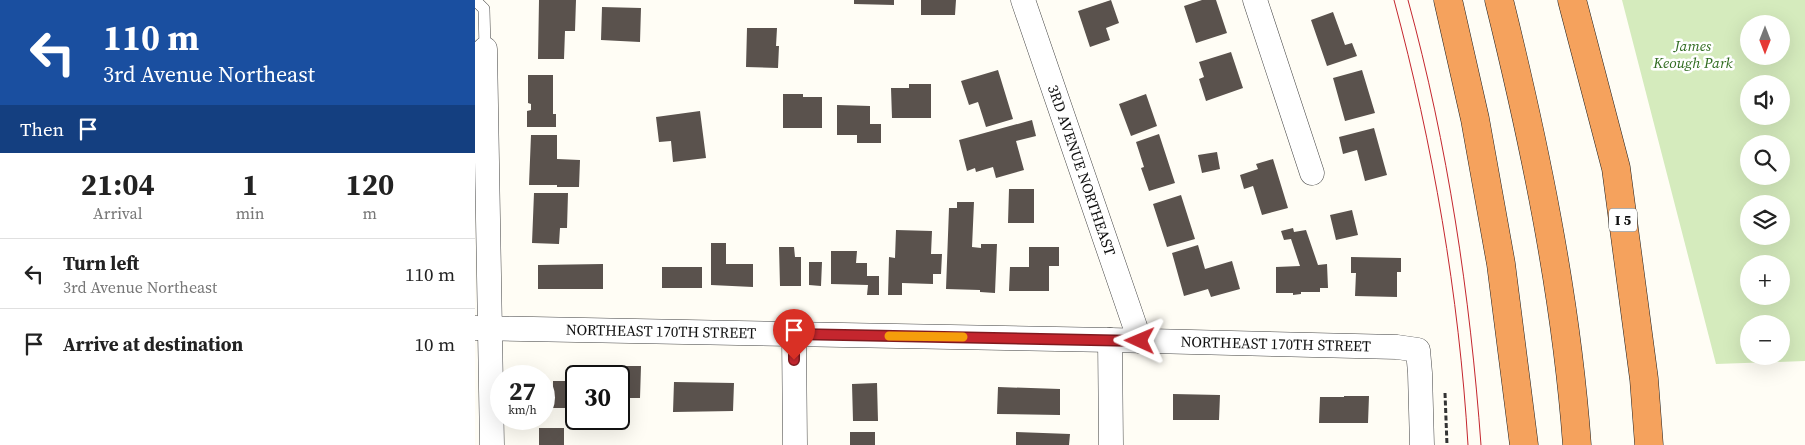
<!DOCTYPE html>
<meta charset="utf-8">
<style>
:root{--surface:#fff;--page:#f2f2f2;--text:#222;--muted:#767676;--line:#e0e0e0}
body{margin:0;font-family:"Source Serif 4",serif;background:var(--page);color:var(--text);height:100vh;display:flex;flex-direction:column;font-size:19px;white-space:nowrap}
*{box-sizing:border-box;margin:0}
p{font-size:16px;color:var(--muted)}
.icon{flex:none;width:28px;height:28px;fill:none;stroke:currentColor;stroke-width:2;stroke-linecap:round;stroke-linejoin:round}
.map{position:relative;flex:1;overflow:hidden}
.side{display:flex;flex-direction:column;background:var(--surface);width:475px}
.side>*{flex:none}
.top-card{background:#1a4fa0;color:#fff;overflow:hidden}
.needle{width:32px;rotate:180deg}
.buttons{position:absolute;left:1265px;top:15px;display:grid;gap:10px}
.buttons a{display:grid;place-items:center;width:50px;height:50px;border-radius:50%;background:var(--surface);box-shadow:0 5px 20px #0002;font-size:25px}
.speed{position:absolute;left:15px;top:365px;display:flex;gap:10px;font-size:25px;font-weight:700;text-align:center}
.speed>*{display:grid;place-content:center;width:65px;height:65px;border-radius:50%;background:var(--surface);box-shadow:0 5px 20px #0002;line-height:1}
.speed small{font-size:12px;font-weight:400}
.speed .limit{border:2px solid #111;border-radius:8px;background:#fff;color:#111}
.pin{position:absolute;display:grid;place-items:center;width:42px;height:42px;color:#fff;margin:-51px -21px;border-radius:50% 50% 50% 0;rotate:-45deg;box-shadow:0 0 5px #0007}
.pin .icon{rotate:45deg}
.me{position:absolute;width:55px;margin:-28px;rotate:271deg;stroke-linejoin:round;filter:drop-shadow(0 0 4px #0008)}
.turn{display:flex;align-items:center;gap:18px;height:105px;padding:0 20px;font-size:22px}
.turn .icon{width:65px;height:65px;stroke-width:2.5}
.turn b{display:block;font-size:35px;line-height:42px}
.then{display:flex;align-items:center;height:48px;padding:0 20px;background:#0003;gap:10px;font-size:19px}
.eta{display:flex;justify-content:space-evenly;align-items:center;height:85px;text-align:center}
.eta b{font-size:30px;font-weight:700;line-height:35px}
ul{padding:0;list-style:none}
li{display:flex;align-items:center;gap:15px;height:70px;padding:0 20px;border-top:1px solid var(--line)}
li div{flex:1}
li b{display:block;font-size:19px}
li em{font-style:normal}
main{display:flex;flex:1;min-height:0}
.map>svg:first-child{display:block}
</style>
<main>
<section class="side">
<div class="top-card">
<div class="turn"><svg class="icon" aria-label="left" viewBox="0 0 24 24"><path d="M17 20v-9H6M10 6l-5 5 5 5"/></svg><div><b>110 m</b>3rd Avenue Northeast</div></div>
<div class="then">Then<svg class="icon" aria-label="arrive" viewBox="0 0 24 24"><path d="M6 21V4h12l-3 4 3 4H6"/></svg></div>
</div>
<div class="eta">
<div><b>21:04</b><p>Arrival</p></div>
<div><b>1</b><p>min</p></div>
<div><b>120</b><p>m</p></div>
</div>
<ul>
<li><svg class="icon" aria-label="left" viewBox="0 0 24 24"><path d="M17 20v-9H6M10 6l-5 5 5 5"/></svg><div><b>Turn left</b><p>3rd Avenue Northeast</p></div><em>110 m</em></li>
<li><svg class="icon" aria-label="arrive" viewBox="0 0 24 24"><path d="M6 21V4h12l-3 4 3 4H6"/></svg><div><b>Arrive at destination</b></div><em>10 m</em></li>
</ul>
</section>
<div class="map">
<svg width="1330" height="445" viewBox="0 0 1330 445">
<rect width="100%" height="100%" fill="#fffdf5"/>
<!-- green -->
<path fill="#d5ebbd" fill-rule="evenodd" d="M1147,0h183v361l-89,3zM1274,24h32v32h-32zM1274,84h32v32h-32zM1274,144h32v32h-32zM1274,204h32v32h-32zM1274,264h32v32h-32zM1274,324h32v32h-32z"/>
<!-- building -->
<path fill="#5a524d" d="M64,0h37l-1,31h-10l-1,28h-26z
M379,0h40v5l-40,-1z
M446,0h35l-1,15h-34z
M636,0l8,23 -13,5 4,12 -20,7 -12,-36z
M727,0h14l11,33 -31,10 -12,-37z
M127,7l39,1 -1,34 -39,-2z
M858,12l12,33 7,-2 5,13 -30,10 -16,-46z
M272,28h30l-1,18h3l-1,22 -32,-1z
M756,52l12,36 -37,13 -7,-22 5,-2 -5,-15z
M523,70l15,49 -27,8 -8,-25 -9,3 -8,-24z
M887,70l13,43 -30,8 -12,-43z
M53,75h25v39h3v13h-29v-16l4,-1v-6l-3,-1z
M434,84h22v34h-39l-1,-30h18z
M308,94h20v3h19v31h-39z
M671,94l11,32 -26,10 -12,-32z
M362,105l33,1v18h11v19h-24v-8h-20z
M225,111l6,47 -33,4 -2,-21 -12,1 -3,-25z
M557,120l4,16 -20,5 8,29 -28,8 -3,-11 -17,5 -1,-4 -8,3 -8,-31z
M899,128l13,47 -22,6 -8,-31 -14,4 -4,-17z
M684,134l16,49 -26,8 -8,-23 3,-1 -8,-25z
M56,135h26v24l23,1 -1,27h-22v-2h-28z
M742,152l3,17 -18,4 -4,-18z
M798,159l15,49 -26,7 -9,-29 -9,3 -4,-14 18,-6 -2,-5z
M534,189h25v34h-26z
M59,193h34l-1,35h-7l-1,16 -27,-1z
M706,195l14,44 -28,8 -14,-43z
M482,202h17l-2,45 9,1v-4h16l-2,49 -15,-1v-2l-34,-1 3,-81h8z
M877,210l6,25 -22,5 -6,-25z
M818,228l1,4 12,-2 12,35 9,-1 1,24h-8v4h-19v2l-8,1v-2h-17v-26l24,-1 -9,-27 -7,1 -3,-9z
M421,230l36,1 -1,23h11l-1,20h-8v10l-31,-1v12h-14l1,-38 6,1z
M236,243h15v21h27v23l-42,-2z
M723,245l7,24 27,-8 8,28 -29,8 -3,-8 -24,7 -12,-43z
M304,247h15l1,10h6v29h-21z
M554,247h30v19h-10v25h-40l1,-24h19z
M356,251h26l-1,12h11v13h12v19h-12l1,-10 -37,-1z
M876,257l50,1v14h-4v25l-42,-1 1,-23h-5z
M334,262h13l-1,24 -12,-1z
M128,264v25h-65v-24z
M187,267h40v21h-40z
M140,366h26l-1,32h-21v-22h-4z
M78,381h23v27h-23z
M199,382l60,1 -1,28 -60,1z
M402,383l1,38h-25l-1,-37z
M523,387l62,2v26l-63,-1z
M698,394l47,1 -1,25h-46z
M869,396h25l-1,27h-49l1,-26h24z
M64,428h25v17h-25z
M375,432h25v13h-25z
M541,432l54,2 -1,11h-53z"/>
<g fill="none" stroke-linecap="round" stroke-linejoin="round">
<!-- service casing -->
<g stroke="#444" stroke-width="12">
<path id="service" d="M0,0l9,9 1,40"/>
</g>
<!-- minor casing -->
<g stroke="#444" stroke-width="25">
<g id="minor">
<path id="s1" d="M548,0l117,341"/>
<path d="M780,0l57,173"/>
<path d="M10,49l7,396"/>
<path id="s2" d="M0,328l635,12 287,7 21,3 2,23 2,72"/>
<path d="M319,334l1,111"/>
<path d="M635,340l1,105"/>
</g>
</g>
<!-- motorway casing -->
<g stroke="#222" stroke-width="29">
<path id="motorway" d="M973,0l27,119 26,145 23,181
M1024,0c36,146 67,295 78,445
M1097,0l44,168 28,211 5,66"/>
</g>
<!-- path -->
<path stroke="#333" stroke-width="3" stroke-dasharray="5 2.5" stroke-linecap="butt" d="M970,393l2,52"/>
<!-- service -->
<use href="#service" stroke="#fff" stroke-width="11"/>
<!-- minor -->
<use href="#minor" stroke="#fff" stroke-width="24"/>
<!-- motorway -->
<use href="#motorway" stroke="#f5a25d" stroke-width="28"/>
<!-- tram -->
<path stroke="#c4262e" stroke-width="1" d="M919,0c39,145 65,295 74,445
M933,0c40,146 62,295 73,445"/>
</g>
<g fill="none" stroke-linecap="round" stroke-linejoin="round">
<!-- route casing -->
<g stroke="#7f191e" stroke-width="12">
<path id="route" d="M319,360v-26l346,7"/>
</g>
<!-- route -->
<use href="#route" stroke="#c4262e" stroke-width="9"/>
<!-- slow -->
<path stroke="#f59e0b" stroke-width="9" d="M414,336l74,1"/>
</g>
<g text-anchor="middle" stroke-width="5" stroke-linejoin="round" paint-order="stroke">
<!-- shield labels -->
<rect fill="#fff" stroke="#585858" stroke-width="1" x="1134" y="208.5" width="28" height="23" rx="4"/>
<g font-size="14" font-weight="bold" fill="#111">
<text x="1148" y="225">I 5</text>
</g>
<!-- park labels -->
<g font-size="15" font-style="italic" fill="#2f6b1f" stroke="#fff">
<text x="1218" y="51">James<tspan x="1218" dy="17">Keough Park</tspan></text>
</g>
<!-- street labels -->
<g font-size="15" fill="#111" stroke="#fff">
<text dy="5" stroke="none"><textPath href="#s1" startOffset="180">3RD AVENUE NORTHEAST</textPath></text>
<text dy="5" stroke="none"><textPath href="#s2" startOffset="186">NORTHEAST 170TH STREET</textPath></text>
<text dy="5" stroke="none"><textPath href="#s2" startOffset="801">NORTHEAST 170TH STREET</textPath></text>
</g>
</g>
</svg>
<div class="buttons">
<a><svg class="needle" viewBox="-14 -14 28 28"><path d="M0-13l5 13h-10z" fill="#e53935"/><path d="M0 13l5-13h-10z" fill="#767676"/></svg></a>
<a><svg class="icon" aria-label="sound" viewBox="0 0 24 24"><path d="M4 9h4l5-4v14l-5-4H4zM17 9q2 3 0 6"/></svg></a>
<a><svg class="icon" aria-label="search" viewBox="0 0 24 24"><circle cx="10" cy="10" r="6"/><path d="M15 15l6 6"/></svg></a>
<a><svg class="icon" aria-label="layers" viewBox="0 0 24 24"><path d="M12 4l9 5-9 5-9-5zM3 14l9 5 9-5"/></svg></a>
<a>+</a>
<a>−</a>
</div>
<div class="speed"><div>27<small>km/h</small></div><div class="limit">30</div></div>
<div class="pin" style="left:319px;top:360px;background:#d93025"><svg class="icon" aria-label="arrive" viewBox="0 0 24 24"><path d="M6 21V4h12l-3 4 3 4H6"/></svg></div>
<svg class="me" style="left:665px;top:341px" viewBox="-20 -20 40 40"><path d="M0-17L14 15 0 8-14 15z" fill="#c4262e" stroke="#fff" stroke-width="4"/></svg>
</div>
</main>
